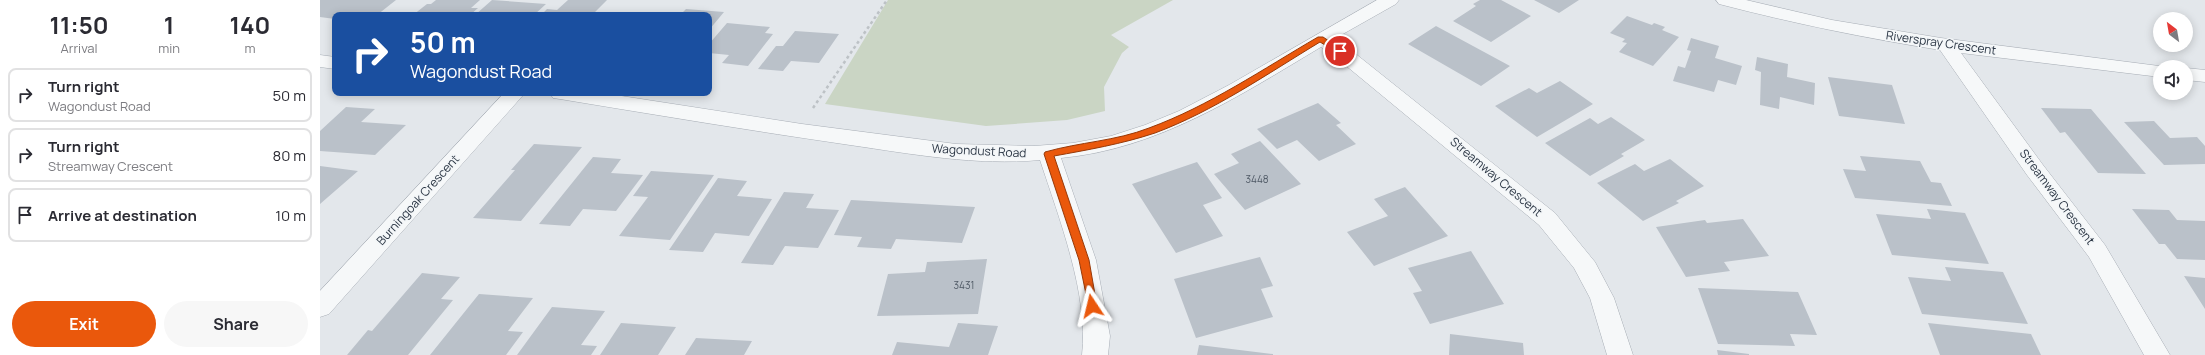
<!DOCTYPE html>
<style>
:root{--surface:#fff;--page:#f7f7f7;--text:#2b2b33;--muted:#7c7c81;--line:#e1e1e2;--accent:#ea580c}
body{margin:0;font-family:Manrope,sans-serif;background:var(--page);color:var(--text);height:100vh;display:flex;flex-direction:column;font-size:15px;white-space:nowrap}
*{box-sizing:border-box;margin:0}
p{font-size:13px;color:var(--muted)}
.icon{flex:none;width:22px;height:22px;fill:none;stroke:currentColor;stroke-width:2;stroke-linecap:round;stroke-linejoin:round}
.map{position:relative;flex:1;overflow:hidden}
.details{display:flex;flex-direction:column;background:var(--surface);width:320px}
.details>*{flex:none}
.guide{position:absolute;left:12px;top:12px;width:380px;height:84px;border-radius:8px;box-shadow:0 2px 10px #0003;background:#1a4fa0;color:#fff;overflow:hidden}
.needle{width:26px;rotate:329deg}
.controls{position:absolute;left:1833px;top:12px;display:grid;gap:8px}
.controls a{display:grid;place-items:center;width:40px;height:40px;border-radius:50%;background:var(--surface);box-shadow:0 2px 10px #0003;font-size:20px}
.pin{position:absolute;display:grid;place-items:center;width:34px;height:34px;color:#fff;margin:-17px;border:2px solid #fff;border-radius:50%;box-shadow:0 1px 4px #0007}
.me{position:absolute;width:44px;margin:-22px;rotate:350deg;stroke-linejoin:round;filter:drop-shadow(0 0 3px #0008)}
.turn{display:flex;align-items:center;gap:14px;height:84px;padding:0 12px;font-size:18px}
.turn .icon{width:52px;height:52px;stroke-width:2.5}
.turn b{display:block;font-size:28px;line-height:34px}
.eta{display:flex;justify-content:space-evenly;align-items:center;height:68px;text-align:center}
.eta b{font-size:24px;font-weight:700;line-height:28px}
.action{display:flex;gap:8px;margin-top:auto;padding:8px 12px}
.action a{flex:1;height:46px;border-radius:24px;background:var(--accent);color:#fff;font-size:16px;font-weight:700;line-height:46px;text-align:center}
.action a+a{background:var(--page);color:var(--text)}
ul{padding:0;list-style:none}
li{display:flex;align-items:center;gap:12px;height:54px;margin:0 8px 6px;padding:0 4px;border:2px solid var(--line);border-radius:8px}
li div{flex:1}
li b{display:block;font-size:15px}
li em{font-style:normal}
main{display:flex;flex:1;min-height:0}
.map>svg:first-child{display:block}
</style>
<main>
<section class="details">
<div class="eta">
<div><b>11:50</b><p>Arrival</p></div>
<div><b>1</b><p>min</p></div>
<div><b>140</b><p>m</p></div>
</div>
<ul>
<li><svg class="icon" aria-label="right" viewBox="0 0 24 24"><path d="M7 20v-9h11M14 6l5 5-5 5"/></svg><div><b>Turn right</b><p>Wagondust Road</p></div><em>50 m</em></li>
<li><svg class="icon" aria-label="right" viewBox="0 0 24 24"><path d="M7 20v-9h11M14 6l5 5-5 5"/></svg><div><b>Turn right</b><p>Streamway Crescent</p></div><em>80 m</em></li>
<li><svg class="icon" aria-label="arrive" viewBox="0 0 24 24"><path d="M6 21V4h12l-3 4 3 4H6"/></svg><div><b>Arrive at destination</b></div><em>10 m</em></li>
</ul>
<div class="action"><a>Exit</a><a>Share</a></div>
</section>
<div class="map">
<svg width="1885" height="355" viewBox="0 0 1885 355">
<rect width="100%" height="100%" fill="#e3e7eb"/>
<!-- green -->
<path fill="#cad5c4" d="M568,0h285l-62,35 18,12 -7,6 -18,34 1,24 -38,9 -81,6 -161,-22z"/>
<!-- building -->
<path fill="#bac1c9" d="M0,0h76l-19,15h-42v4l-15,-2z
M116,0h44l-9,8h7l-8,7h-57l14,-11h4z
M172,0l54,4 -12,11h-59z
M248,0h39l-15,15h-51l6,-6 10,1z
M1160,0h21l30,16 -40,26 -38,-21 23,-15 -3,-2z
M1214,0h45l-20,13z
M366,9l38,3 -15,18v-15h-29z
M1307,16l25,9 2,-2 11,4 -3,3 17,7 -26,29 -34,-14 8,-9 -5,-1 3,-3 -15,-6z
M407,23l43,4 -5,6 8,1 -25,32 -26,-3 7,-8 -20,-2v-9z
M1116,26l74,40 -29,20 -73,-42z
M475,31l44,3 -20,29 -28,-2 -8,10 -25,-2 18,-23h7z
M1371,38l28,8 -4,12 27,8 -6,19 -18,-5 -4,12 -41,-11 5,-15 7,2 6,-17 -4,-1z
M1437,57l31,7 -1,13 28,6 -1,22 -34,-8 -1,12 -19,-4 1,-33 -6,-2z
M1508,77l64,8 13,39 -66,-8z
M1240,81l33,23 -56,33 -42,-31 34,-18 8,5z
M998,103l23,20 -5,2 20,19 -37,17 -22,-21 -20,9 -20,-20z
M26,107l29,2 -14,13 45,3 -31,30 -55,-4v-20z
M1721,108l50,1 55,65 -48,-1 -33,-41 -5,1z
M1291,117l34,23 -24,14 3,2 -34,20 -45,-33 45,-25 8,6z
M1834,121l16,17 27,-1 8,9v18l-41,1 -40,-43z
M940,141l41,43 -56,26 -31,-36 25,-11 -8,-9z
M214,144l48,3 -61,74 -48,-3 42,-48h-4z
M1540,156l60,5 11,21 10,1 11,23 -97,-8 -12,-29 23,2z
M273,157l28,2 -10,14 32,2 -27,36 -33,-2 -13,17 -31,-2z
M1350,159l34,27 -28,15 3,2 -36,18 -46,-38 38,-19 9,7z
M877,162l25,36 -19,7 20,31 -47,17 -44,-69z
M0,166l38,5 -38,33z
M331,171l63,4 -44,65 -51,-4 29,-39 -15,-1z
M398,178l29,3 -10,15 35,3 -23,37 -34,-3 -12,19 -34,-2z
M1085,187l43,49 -74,30 -27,-34 41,-16 -14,-17z
M464,192l30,2 -8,14 33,2 -21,38 -33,-2 -12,19 -32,-2z
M531,200l124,7 -13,36 -66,-4 -5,10 -34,-2 5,-10 -28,-2z
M1607,209l38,4 24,51 -97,-9 -16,-41 55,5z
M1812,209l37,1 8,10 28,1v39l-28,-1 -12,-15h-6z
M1423,219l26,37 -45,6 6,9 -44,6 -30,-50 49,-7 2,3z
M1151,251l33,53 -74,20 -17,-31 9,-2 -14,-23z
M940,257l13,29 -12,3 12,28 -77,21 -22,-59z
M667,259l-9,55 -101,2 11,-42 37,-2 2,-10z
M1625,267l58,5 25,52 -106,-10 -14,-37 43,4z
M102,273l38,4 -19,22 12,1 -45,55h-61l21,-25 4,1z
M1864,276l21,2v31z
M1378,288l100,4 19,43 -27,-1 5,12 -77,-2z
M159,294l54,4 -25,33 15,1 -17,23h-76z
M232,307l53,4 -24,34 16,1 -6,9h-74z
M301,323l55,4 -18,28h-58z
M638,323l40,3 -10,29h-96l5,-13 52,5z
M1608,323l103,11 10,21h-101z
M1130,334l73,9 1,12h-75z
M376,338l56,3 -8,14h-59z
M879,345l74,9v1h-76z
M1397,350l32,4v1h-31z"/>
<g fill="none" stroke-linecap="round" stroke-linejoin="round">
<!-- minor casing -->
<g stroke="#a8aeb6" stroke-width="1">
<path id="minor" d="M1057,0h22l-3,4 -62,35 13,8 208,166 40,49 19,36 19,57h-26l-17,-57 -16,-30 -35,-43 -206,-170 -12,-8c-82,49 -163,102 -260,111l35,102 14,76 -2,19h-26c7,-60 -23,-137 -42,-195 -63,6 -128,-6 -190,-15 -97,-14 -193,-30 -290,-46l-7,-1 -3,-5h52l200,31 154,20 78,2 39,-3 38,-7 34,-11 34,-14 50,-26z
M1396,0h30l86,20 109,18 226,29h-7v10l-199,-24 82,112 62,80 65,110h-26l-55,-98 -62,-82 -87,-125c-75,-12 -148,-27 -221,-46z
M0,55l15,2v12l-15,-2z
M1866,68l19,2v12l-19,-2z
M184,93h21l-196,221 -9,3v-26z"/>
</g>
<!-- path -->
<path stroke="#bdc2c6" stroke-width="2.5" stroke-dasharray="3 3" stroke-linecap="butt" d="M493,108l74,-108"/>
<!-- minor -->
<use href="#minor" fill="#f6f8f9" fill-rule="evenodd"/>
</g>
<!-- route -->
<path fill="#ea580c" stroke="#983908" d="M998,37h5l21,14 -7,1 -17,-10c-53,32 -106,69 -165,91 -33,11 -68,17 -101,23l35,104 8,46 -5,4 -3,-1 -10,-49 -35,-106 1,-2c35,-10 71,-11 104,-24 60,-22 114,-59 169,-91z"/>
<g text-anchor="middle" stroke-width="3" stroke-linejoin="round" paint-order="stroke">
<!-- number labels -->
<g font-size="10" fill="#4f5965">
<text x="937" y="183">3448</text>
<text x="644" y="289">3431</text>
</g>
<!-- street labels -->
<g font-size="12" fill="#2b3644" stroke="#f3f6f8">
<text transform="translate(1621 43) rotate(8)" y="4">Riverspray Crescent</text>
<text transform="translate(659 151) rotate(3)" y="4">Wagondust Road</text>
<text transform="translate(1176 177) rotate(40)" y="4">Streamway Crescent</text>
<text transform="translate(1737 197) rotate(53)" y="4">Streamway Crescent</text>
<text transform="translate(98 200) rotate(-48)" y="4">Burningoak Crescent</text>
</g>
</g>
</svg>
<div class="controls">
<a><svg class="needle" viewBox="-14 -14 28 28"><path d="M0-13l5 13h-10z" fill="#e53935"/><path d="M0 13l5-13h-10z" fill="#7c7c81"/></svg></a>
<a><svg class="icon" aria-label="sound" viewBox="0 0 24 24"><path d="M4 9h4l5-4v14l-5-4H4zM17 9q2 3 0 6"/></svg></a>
</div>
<div class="pin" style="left:1020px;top:51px;background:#d93025"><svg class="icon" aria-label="arrive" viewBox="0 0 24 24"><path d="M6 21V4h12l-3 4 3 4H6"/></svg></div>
<svg class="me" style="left:772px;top:306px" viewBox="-20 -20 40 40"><path d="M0-17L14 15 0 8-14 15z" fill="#ea580c" stroke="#fff" stroke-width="4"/></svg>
<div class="guide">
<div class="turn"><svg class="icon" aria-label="right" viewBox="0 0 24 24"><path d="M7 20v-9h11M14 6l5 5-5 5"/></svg><div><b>50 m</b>Wagondust Road</div></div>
</div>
</div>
</main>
